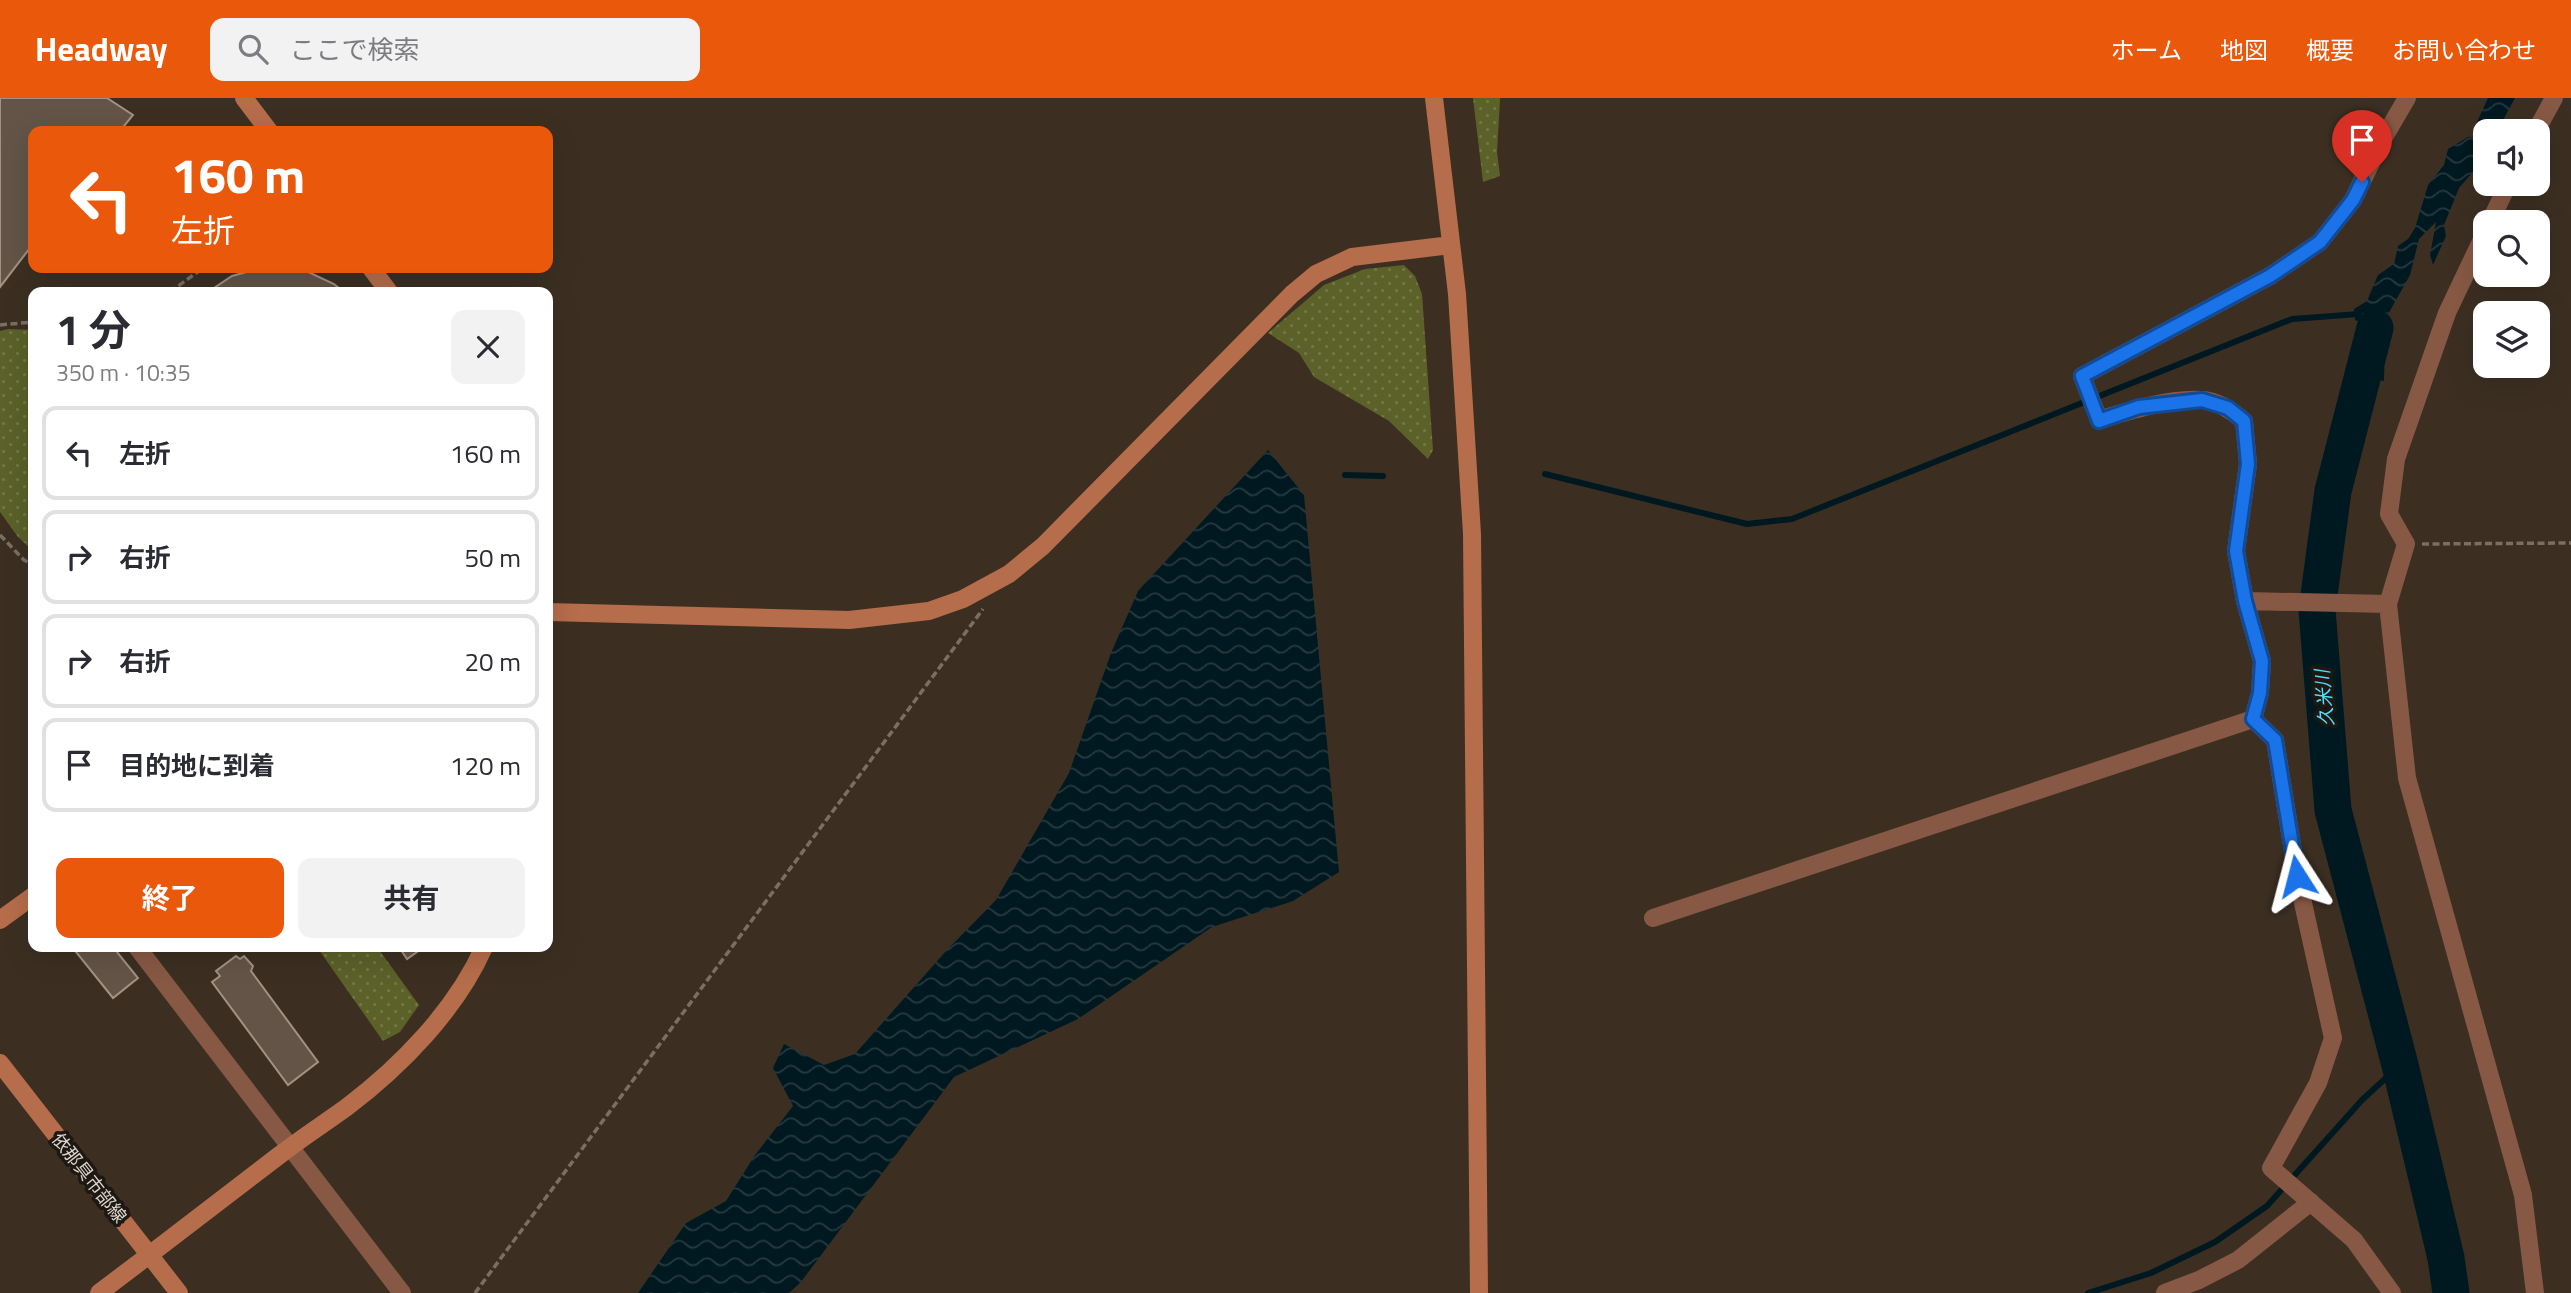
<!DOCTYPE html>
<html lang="ja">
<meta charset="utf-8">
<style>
:root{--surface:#fff;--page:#f2f2f3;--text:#2b2b33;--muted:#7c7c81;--line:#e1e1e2;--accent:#ea580c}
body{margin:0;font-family:"Titillium Web","Noto Sans JP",sans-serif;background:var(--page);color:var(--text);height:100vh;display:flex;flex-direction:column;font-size:26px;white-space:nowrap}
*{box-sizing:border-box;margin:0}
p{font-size:23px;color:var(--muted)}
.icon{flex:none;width:38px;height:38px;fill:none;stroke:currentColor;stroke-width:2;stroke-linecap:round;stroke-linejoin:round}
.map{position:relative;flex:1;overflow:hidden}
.drawer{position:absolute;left:28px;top:189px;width:525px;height:665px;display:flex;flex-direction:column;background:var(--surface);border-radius:14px;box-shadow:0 7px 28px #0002}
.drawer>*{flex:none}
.hud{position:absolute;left:28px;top:28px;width:525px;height:147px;border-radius:14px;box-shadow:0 7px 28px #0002;background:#ea580c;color:#fff;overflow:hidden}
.controls{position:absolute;left:2473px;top:21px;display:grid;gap:14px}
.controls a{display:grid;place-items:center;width:77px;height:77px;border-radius:14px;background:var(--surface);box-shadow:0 7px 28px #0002;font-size:35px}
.pin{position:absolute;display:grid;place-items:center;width:60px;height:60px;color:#fff;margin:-72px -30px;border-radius:50% 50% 50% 0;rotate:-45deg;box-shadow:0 0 7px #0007}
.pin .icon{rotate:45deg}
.me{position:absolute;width:77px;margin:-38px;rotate:351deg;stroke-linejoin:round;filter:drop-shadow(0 0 5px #0008)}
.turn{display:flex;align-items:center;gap:24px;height:147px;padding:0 28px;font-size:32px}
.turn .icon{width:91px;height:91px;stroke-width:2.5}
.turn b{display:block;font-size:49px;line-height:60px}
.round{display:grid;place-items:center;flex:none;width:74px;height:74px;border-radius:14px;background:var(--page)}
.head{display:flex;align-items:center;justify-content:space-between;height:119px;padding:0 28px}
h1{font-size:42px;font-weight:700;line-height:52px}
.cta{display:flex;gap:14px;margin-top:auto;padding:14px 28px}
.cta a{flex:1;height:80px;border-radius:14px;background:var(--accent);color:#fff;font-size:28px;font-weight:700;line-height:80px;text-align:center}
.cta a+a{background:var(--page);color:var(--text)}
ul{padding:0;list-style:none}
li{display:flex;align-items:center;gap:21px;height:94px;margin:0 14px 10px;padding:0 14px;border:4px solid var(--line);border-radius:14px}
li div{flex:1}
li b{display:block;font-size:26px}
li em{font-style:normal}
header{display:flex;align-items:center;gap:42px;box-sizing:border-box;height:98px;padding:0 35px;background:var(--accent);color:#fff}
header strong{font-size:33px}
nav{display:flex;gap:38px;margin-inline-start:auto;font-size:24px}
.search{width:490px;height:63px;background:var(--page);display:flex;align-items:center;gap:18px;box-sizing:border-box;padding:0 24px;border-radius:14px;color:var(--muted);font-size:26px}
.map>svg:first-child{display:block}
</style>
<header>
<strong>Headway</strong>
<div class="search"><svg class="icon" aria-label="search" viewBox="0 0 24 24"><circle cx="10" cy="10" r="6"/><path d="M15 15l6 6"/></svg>ここで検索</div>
<nav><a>ホーム</a><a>地図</a><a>概要</a><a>お問い合わせ</a></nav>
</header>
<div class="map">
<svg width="2571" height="1195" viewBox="0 0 2571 1195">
<defs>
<pattern id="park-dots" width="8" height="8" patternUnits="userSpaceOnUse" patternTransform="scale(1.75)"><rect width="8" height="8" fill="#5b6128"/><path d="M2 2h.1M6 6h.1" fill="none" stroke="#727746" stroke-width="1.8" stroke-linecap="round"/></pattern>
<pattern id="water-waves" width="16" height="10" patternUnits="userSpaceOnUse" patternTransform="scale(1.75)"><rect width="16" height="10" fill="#001920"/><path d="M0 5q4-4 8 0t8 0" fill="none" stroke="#253a3f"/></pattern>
</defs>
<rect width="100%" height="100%" fill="#3c2f22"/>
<!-- park -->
<path fill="url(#park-dots)" d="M1473,0h27v2l-3,52 3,24 -17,6z
M1404,167l11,11 7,18 11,156 -5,9 -39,-38 -75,-44 -15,-24 -31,-20 56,-48 41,-16z
M8,231l25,1v221l-15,-14 -18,-25v-181z
M323,849h54l42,58 -19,27 -17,9 -64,-91z"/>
<!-- water -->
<path fill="url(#water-waves)" d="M2488,0h27l-18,33h-12v27l-26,30 -15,37 2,11 -13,29 -3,-10 6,-33 -17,17 -9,36 -24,43 -2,63 -30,-6 14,-38v-11l-13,-6 -1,-11 13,-8 11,-26 16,-11 4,-18 10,-7 7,-11 13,-43 16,-20 4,-16 20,-12h10l3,-5 -4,-10z
M1268,352l36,45 35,377 -46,29 -81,26 -134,92 -124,58 -153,205 -12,11h-151l48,-70 40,-22 29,-46 38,-49 -20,-38 11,-24 40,21 31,-11 91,-103 50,-51 73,-127 42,-120 27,-62z"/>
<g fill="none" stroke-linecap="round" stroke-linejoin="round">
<!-- stream -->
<path stroke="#001920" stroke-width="6" d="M1545,376l202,50 45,-5 500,-200 67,-5
M1345,377l38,1
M2088,1195l63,-20 64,-31 52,-36 95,-106 38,-35"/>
<!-- river -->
<path stroke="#001920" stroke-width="37" d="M2375,230l-42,163 -16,119 16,200 67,255 46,193 5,35"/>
</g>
<!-- building -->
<path fill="#635447" stroke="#a29283" stroke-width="2" d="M0,0h107l26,17 -13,16h-87v113l-33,43z
M261,170l41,1 32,15 10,8h-136l24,-16z
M83,849h30l25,31 -25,20 -37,-46z
M399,849h25l-17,12z
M236,858l4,3 4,-3 9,10 -2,5 67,91 -30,23 -76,-103 8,-6 -4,-5z"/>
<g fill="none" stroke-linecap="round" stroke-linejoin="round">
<!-- path -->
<path stroke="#7a6f64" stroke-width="3.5" stroke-dasharray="7 3.5" stroke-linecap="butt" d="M170,194l33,-24
M0,227l33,-3
M0,437l24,25 9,5
M2422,446l149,-1
M475,1195l508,-684"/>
<!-- street -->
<path stroke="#875944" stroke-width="18" d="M2536,33l18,-33
M2490,124l18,-38
M2485,135l-38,80 -51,146 -7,55 17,30 -18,60 19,174 116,417 12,98
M2245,503l143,3
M2253,621l7,-26 2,-32 -17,-60 -9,-50 12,-87 -4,-43c-12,-10 -27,-21 -43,-21 -31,-2 -73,11 -102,20l-17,-44 188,-100 50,-34 33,-42 27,-56 27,-46
M2253,621l22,21 22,136 36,162 -15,45 -47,85 83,72 38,53
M1653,820l600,-199
M137,849l265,346
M2165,1195l34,-13 39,-20 73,-58"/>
<!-- secondary -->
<path stroke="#b66d4b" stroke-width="18" d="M244,0l25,33
M1434,0l23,196 15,240 7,759
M371,170l18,24
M548,514l301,8 80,-9 34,-12 46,-25 34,-28 249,-252 24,-20 36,-17 99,-12
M0,822l33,-24
M0,965l179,230
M99,1195c61,-46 122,-93 182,-139 22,-17 44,-31 66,-47 54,-41 109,-97 137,-160"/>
</g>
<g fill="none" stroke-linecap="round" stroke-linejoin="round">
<!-- route casing -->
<g stroke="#114b97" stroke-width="18">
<path id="route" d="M2297,778l-22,-136 -22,-21 7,-26 2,-32 -17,-60 -9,-50 12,-87 -4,-43 -16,-13 -26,-8 -63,7 -40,14 -17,-45 188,-100 50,-34 33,-42 9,-18"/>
</g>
<!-- route -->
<use href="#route" stroke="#1a73e8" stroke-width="12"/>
</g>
<g text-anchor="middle" stroke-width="7" stroke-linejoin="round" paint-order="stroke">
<!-- street labels -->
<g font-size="18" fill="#dfd6ce" stroke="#1e1813">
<text transform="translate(89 1080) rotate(52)" y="6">依那具市部線</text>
</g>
<!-- water labels -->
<g font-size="19" font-style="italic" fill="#53ddfc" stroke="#1e1813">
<text transform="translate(2324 600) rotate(-95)" y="7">久米川</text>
</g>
</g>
</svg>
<div class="controls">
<a><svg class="icon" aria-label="sound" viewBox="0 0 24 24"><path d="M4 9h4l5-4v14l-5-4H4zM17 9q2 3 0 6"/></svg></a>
<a><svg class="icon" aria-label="search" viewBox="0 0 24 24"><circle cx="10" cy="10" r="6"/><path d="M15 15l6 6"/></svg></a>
<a><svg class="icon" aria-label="layers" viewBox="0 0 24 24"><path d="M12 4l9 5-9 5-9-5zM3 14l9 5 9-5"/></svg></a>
</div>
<div class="pin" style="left:2362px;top:84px;background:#d93025"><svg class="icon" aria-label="arrive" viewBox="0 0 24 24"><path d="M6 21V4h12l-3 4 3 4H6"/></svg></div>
<svg class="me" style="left:2297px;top:778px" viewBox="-20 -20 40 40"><path d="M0-17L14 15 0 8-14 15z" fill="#1a73e8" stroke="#fff" stroke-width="4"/></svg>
<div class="hud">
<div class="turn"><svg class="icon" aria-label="left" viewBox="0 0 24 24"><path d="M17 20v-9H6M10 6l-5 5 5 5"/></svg><div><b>160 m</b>左折</div></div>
</div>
<section class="drawer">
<div class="head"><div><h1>1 分</h1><p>350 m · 10:35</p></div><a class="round"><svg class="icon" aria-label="close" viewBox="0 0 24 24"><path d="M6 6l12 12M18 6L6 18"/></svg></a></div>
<ul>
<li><svg class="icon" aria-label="left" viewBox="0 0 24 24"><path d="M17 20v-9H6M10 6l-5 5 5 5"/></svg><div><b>左折</b></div><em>160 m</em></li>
<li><svg class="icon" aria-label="right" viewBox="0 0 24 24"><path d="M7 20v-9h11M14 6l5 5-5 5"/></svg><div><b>右折</b></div><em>50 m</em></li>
<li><svg class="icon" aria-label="right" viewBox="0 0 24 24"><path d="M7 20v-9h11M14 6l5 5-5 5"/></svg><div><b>右折</b></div><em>20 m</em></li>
<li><svg class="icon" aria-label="arrive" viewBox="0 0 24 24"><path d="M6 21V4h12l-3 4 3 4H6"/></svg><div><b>目的地に到着</b></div><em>120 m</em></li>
</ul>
<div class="cta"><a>終了</a><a>共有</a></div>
</section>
</div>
